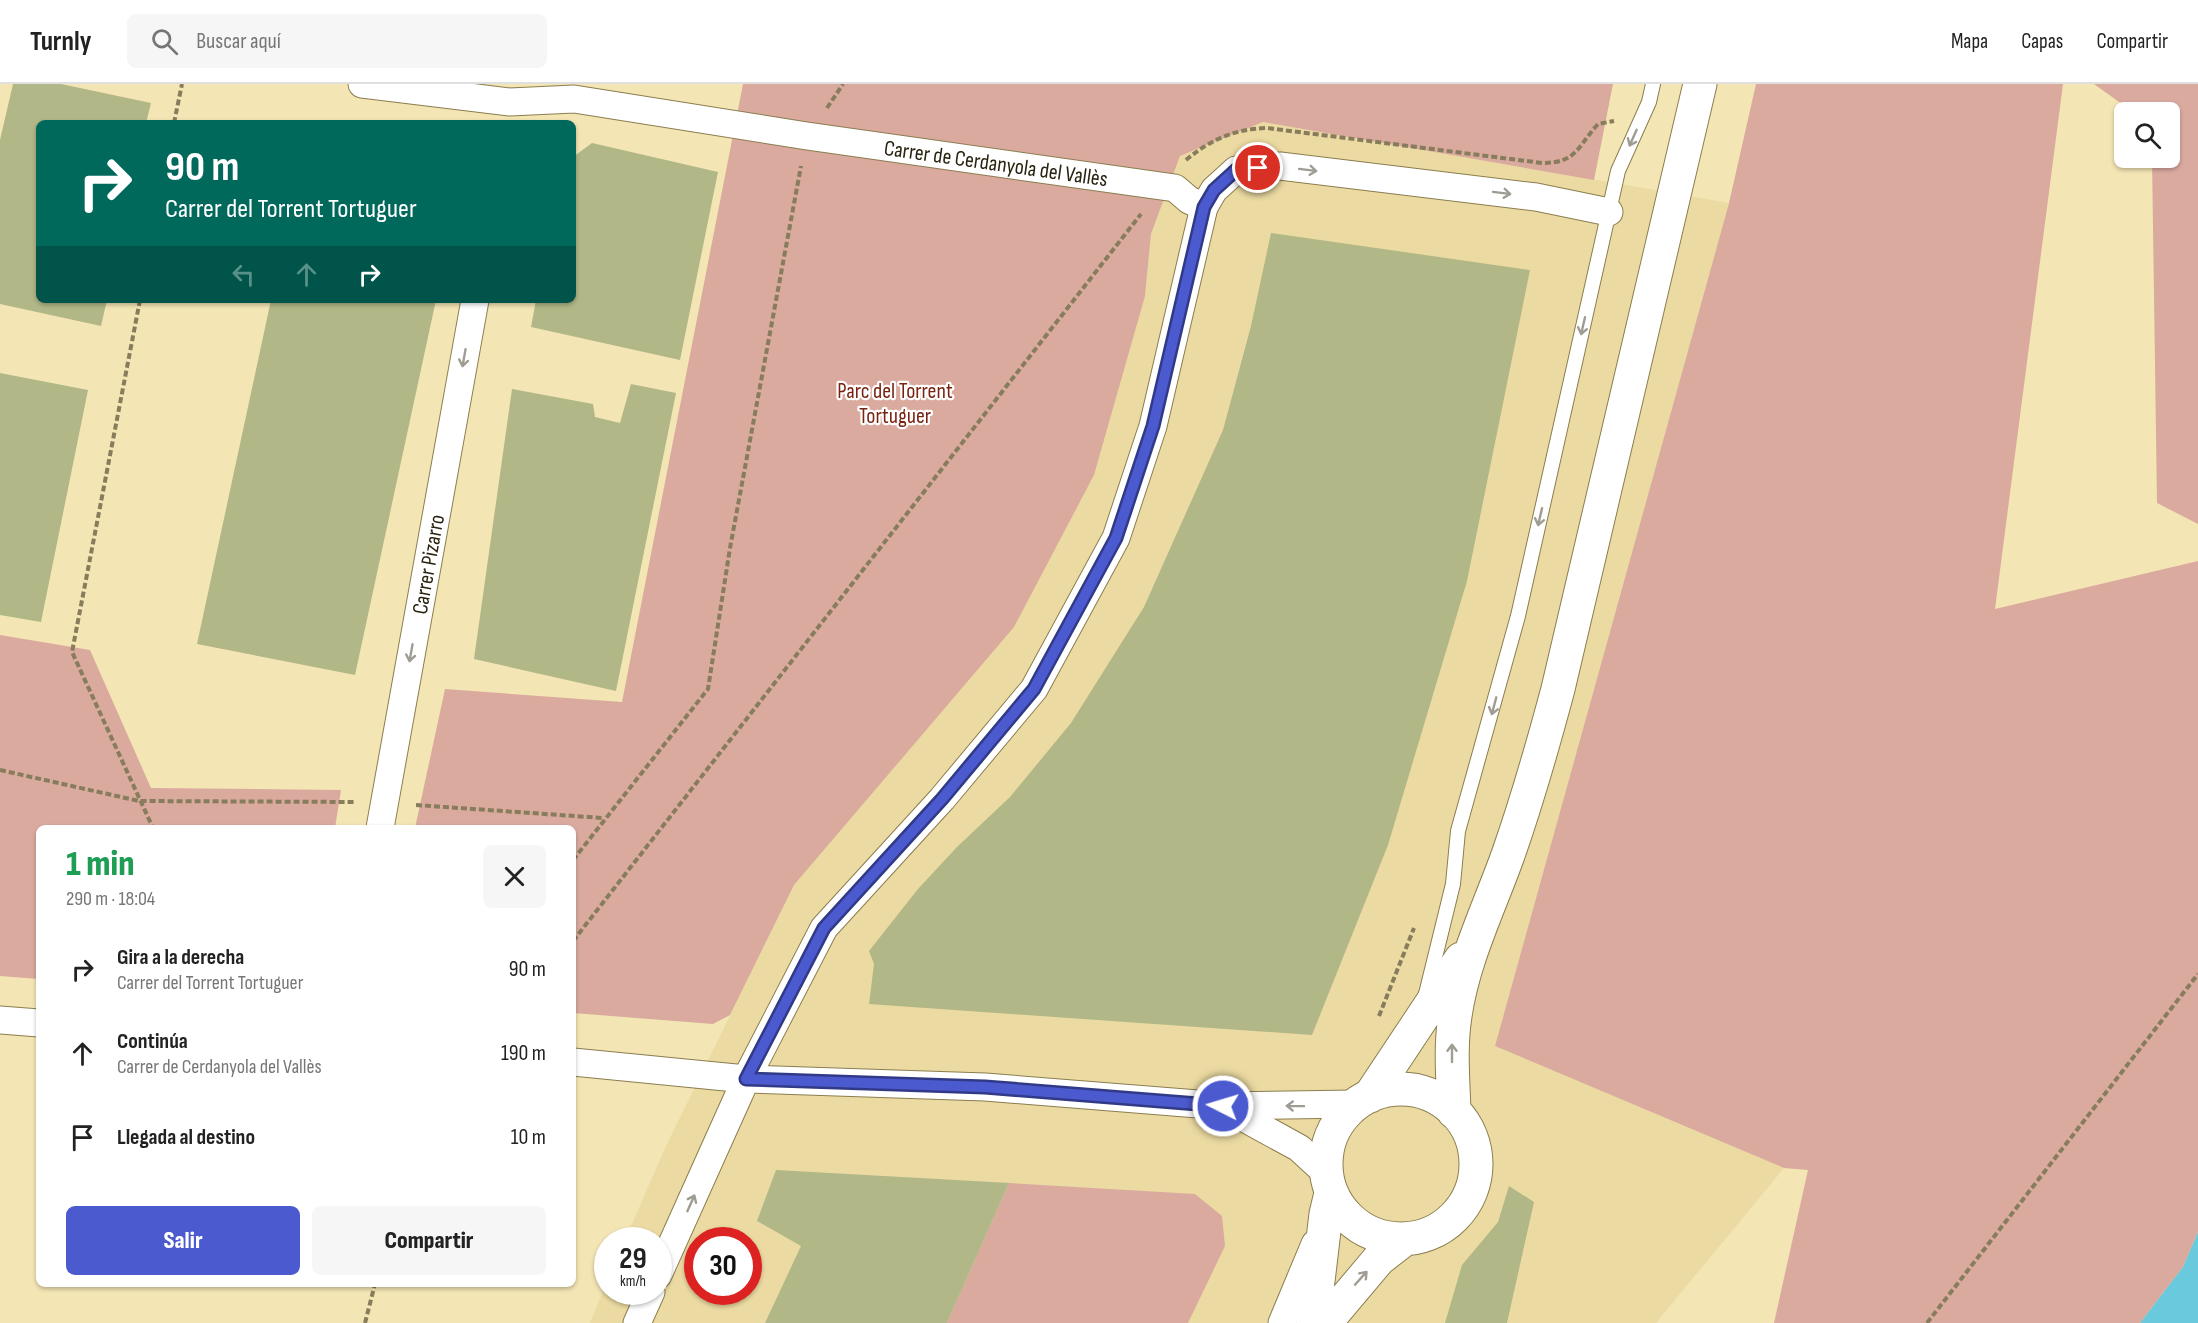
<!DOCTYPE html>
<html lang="es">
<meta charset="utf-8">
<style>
:root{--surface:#fff;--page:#f6f6f6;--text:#222;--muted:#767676;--line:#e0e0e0;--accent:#4c5acf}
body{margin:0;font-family:"Sofia Sans Condensed",sans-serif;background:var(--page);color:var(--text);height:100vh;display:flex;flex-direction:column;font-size:22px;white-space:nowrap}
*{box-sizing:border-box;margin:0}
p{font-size:20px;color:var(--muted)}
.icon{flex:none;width:33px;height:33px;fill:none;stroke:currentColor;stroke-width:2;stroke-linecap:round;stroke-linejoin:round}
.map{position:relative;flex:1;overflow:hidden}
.sheet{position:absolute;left:36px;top:741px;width:540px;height:462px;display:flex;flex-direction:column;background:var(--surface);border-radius:9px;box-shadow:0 2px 4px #0004}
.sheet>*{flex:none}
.hud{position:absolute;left:36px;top:36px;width:540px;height:183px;border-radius:9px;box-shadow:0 2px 4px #0004;background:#00695c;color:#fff;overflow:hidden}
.fabs{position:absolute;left:2114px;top:18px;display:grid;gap:12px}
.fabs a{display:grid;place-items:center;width:66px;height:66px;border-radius:9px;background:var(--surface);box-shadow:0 2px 4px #0004;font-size:30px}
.speed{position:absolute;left:594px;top:1143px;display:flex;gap:12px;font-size:30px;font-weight:700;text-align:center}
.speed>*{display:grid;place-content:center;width:78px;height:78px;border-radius:50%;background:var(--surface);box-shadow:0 2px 4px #0004;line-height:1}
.speed small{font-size:15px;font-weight:400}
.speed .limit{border:9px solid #d22;background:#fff;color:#111}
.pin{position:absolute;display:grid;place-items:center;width:51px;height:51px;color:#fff;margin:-26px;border:3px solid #fff;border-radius:50%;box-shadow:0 2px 6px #0007}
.me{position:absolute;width:66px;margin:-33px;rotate:275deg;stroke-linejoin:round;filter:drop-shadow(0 0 4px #0008)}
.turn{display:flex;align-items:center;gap:21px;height:126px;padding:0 30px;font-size:27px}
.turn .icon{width:78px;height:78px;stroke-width:2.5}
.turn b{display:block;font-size:42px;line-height:51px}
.lanes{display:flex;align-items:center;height:57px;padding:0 30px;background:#0003;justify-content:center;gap:30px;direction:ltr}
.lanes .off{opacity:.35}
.round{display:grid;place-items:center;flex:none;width:63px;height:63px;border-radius:9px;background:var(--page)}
.headline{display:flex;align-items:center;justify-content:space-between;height:102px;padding:0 30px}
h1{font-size:36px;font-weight:800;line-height:45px;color:#1e9e55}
.primary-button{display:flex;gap:12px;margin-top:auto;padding:12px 30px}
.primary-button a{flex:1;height:69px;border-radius:9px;background:var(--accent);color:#fff;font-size:24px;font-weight:800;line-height:69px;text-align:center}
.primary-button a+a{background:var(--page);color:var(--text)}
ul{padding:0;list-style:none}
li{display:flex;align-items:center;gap:18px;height:84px;padding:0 30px}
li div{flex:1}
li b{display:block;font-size:22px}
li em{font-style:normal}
header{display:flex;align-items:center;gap:36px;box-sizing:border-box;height:84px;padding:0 30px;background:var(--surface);border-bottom:2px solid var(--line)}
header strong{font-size:28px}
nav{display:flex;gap:33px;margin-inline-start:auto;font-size:21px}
.search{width:420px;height:54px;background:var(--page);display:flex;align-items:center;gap:15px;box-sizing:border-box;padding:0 21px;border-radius:9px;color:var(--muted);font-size:22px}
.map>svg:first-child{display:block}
</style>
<header>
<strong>Turnly</strong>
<div class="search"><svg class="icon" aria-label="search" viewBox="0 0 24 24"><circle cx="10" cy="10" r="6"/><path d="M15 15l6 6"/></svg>Buscar aquí</div>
<nav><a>Mapa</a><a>Capas</a><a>Compartir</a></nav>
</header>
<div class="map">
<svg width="2198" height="1239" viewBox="0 0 2198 1239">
<rect width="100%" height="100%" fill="#f4e5b4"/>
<!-- built -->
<path fill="#ebdaa1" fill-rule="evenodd" d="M1263,38l466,81 -234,843 289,122 -128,155h-1066l17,-41 1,10h50v-52h-33l41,-94 128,-261 87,-104 264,-485 6,-62 29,-78zM698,1156h50v52h-50z"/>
<!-- green -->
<path fill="#daaa9f" d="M743,0h870l-19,96 -331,-58 -83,34 -29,78 -6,62 -51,179 -80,152 -220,258 -64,130 -17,9 -140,-11v-185h-158l30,-139 177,13z
M1756,0h307l-68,525 203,-48v671l-15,35 -43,56h-366l34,-153 -24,-2 -289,-122 234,-843z
M2094,0h104v440l-41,-21 -5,-345h17v-46h-36z
M0,551l90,15 61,138 190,2 -6,38h-296v151l-39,-3z
M1009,1099l186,11 27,22 3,30 -37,77h-241z"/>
<!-- water -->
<path fill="#69c9dd" d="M2198,1148v91h-58l43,-56z"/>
<!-- building -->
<path fill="#b1b786" d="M13,0h48l90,19 -5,20h-107v177h68l-6,26 -101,-22v-164z
M592,59l126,29 -38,188 -149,-33 5,-27h37v-143z
M1271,149l259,37 -63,311 -79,264 -76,190 -443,-31 5,-40 -5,-13 49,-62 39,-42 53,-50 61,-74 73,-116 79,-177 28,-104z
M271,216h165l-81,375 -158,-31z
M0,289l88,17 -47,232 -41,-7z
M631,300l45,9 -60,298 -142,-32 38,-270 81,15 2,13 25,6z
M776,1086l233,13 -62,140h-182l36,-77 -44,-25z
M1509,1102l25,16 -27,121h-62l17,-58 36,-43z"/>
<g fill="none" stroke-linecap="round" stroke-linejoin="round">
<!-- lane casing -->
<g stroke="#8b7d4f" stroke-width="16">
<path id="lane" d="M1426,910l27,-110 5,-53 60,-215 100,-445 31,-69 4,-18"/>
</g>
<!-- street casing -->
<g stroke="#8b7d4f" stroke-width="29">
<g id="street">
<path id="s1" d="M362,0l148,18 64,-3 233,37 368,52 14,12 15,7"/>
<path id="s2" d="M380,744l95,-528"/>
<path d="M0,936l39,3"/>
<path d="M573,978l173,17 239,8 238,19 131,-2"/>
<path d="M1224,1023l75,41 26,24"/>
<path d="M658,1191l88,-196 78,-151 118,-129 92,-110 82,-151 37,-112 51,-219 10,-17 22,-20 44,-4 256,31 73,15"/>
<path d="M637,1239l14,-31"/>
<path d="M1282,1239l33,-79"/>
</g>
</g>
<!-- secondary casing -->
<g stroke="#8b7d4f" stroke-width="35">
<path id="secondary" d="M1326 1080a75 75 0 1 1 150 0a75 75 0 1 1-150 0Z
M1370,1012l91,-137
M1454,1028c-1,-33 -4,-64 1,-96 8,-56 34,-108 53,-161 19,-54 35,-110 50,-166l142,-605
M1313,1239l13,-109 5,-21
M1325,1239l54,-64 26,-20"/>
</g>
<!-- path -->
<path stroke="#877c5c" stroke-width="4" stroke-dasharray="6 3" stroke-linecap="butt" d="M827,24l16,-24
M174,39l8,-39
M1186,76c25,-21 49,-31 81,-32l275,35c35,0 35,-16 56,-39l16,-3
M140,216l-68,352 81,176
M0,686l139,31 216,1
M416,721l187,13
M573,776l135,-171 22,-141 71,-382
M573,857l568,-727
M1379,932l35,-88
M365,1239l10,-39
M1927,1239l271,-349"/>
<!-- lane -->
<use href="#lane" stroke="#fff" stroke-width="14"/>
<!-- street -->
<use href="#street" stroke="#fff" stroke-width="27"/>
<!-- secondary -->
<use href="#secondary" stroke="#fff" stroke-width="33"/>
</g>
<!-- one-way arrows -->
<defs><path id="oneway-shaft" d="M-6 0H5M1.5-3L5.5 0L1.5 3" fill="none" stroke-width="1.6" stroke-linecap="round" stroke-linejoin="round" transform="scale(1.5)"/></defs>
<g stroke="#9f9c93">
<use href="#oneway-shaft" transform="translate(1633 54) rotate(114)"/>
<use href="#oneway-shaft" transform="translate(1308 86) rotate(7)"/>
<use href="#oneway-shaft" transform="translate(1502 109) rotate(7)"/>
<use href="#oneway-shaft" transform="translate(1583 242) rotate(103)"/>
<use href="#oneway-shaft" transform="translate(464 274) rotate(100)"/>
<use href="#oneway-shaft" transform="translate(1540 433) rotate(103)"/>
<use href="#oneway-shaft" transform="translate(411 569) rotate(100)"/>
<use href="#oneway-shaft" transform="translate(1494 622) rotate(105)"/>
<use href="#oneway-shaft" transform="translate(1452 969) rotate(-90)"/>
<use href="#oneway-shaft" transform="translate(1295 1022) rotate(-179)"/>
<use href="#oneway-shaft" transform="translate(691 1119) rotate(-66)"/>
<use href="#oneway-shaft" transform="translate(1361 1194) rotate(-48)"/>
</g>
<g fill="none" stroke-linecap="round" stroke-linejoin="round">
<!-- route casing -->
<g stroke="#313a87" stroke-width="15">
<path id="route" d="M1223,1022l-238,-19 -239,-8 78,-151 118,-129 92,-110 82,-151 37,-112 51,-219 10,-17 22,-20 22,-2"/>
</g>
<!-- route -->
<use href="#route" stroke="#4c5acf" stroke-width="10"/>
</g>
<g text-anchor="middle" stroke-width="4.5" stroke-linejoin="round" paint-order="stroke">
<!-- street labels -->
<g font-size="22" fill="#292310" stroke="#fff">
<text dy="8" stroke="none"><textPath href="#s1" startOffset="640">Carrer de Cerdanyola del Vallès</textPath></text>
<text dy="8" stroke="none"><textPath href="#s2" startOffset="268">Carrer Pizarro</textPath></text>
</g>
<!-- park labels -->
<g font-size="22" fill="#7a2210" stroke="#fff">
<text x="895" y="314">Parc del Torrent<tspan x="895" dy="25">Tortuguer</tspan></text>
</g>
</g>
</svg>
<div class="fabs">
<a><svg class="icon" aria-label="search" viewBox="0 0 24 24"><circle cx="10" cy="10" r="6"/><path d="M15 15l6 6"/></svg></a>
</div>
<div class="speed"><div>29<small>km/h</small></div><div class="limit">30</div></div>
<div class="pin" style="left:1258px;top:84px;background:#d93025"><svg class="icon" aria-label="arrive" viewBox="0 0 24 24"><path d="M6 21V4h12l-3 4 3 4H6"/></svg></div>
<svg class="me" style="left:1223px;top:1022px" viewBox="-20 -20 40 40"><circle r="17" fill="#4c5acf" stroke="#fff" stroke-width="3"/><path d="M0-11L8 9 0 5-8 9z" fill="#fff"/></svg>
<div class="hud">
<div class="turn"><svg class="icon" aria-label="right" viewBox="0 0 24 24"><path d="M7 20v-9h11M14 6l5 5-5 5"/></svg><div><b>90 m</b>Carrer del Torrent Tortuguer</div></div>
<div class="lanes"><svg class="icon off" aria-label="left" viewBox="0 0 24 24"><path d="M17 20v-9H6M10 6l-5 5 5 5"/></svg><svg class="icon off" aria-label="ahead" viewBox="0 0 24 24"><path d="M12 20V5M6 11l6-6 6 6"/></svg><svg class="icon" aria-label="right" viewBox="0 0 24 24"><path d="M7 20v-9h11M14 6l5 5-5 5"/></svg></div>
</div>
<section class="sheet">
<div class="headline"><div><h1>1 min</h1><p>290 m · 18:04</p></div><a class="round"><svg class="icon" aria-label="close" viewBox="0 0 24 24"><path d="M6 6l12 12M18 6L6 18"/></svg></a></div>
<ul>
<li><svg class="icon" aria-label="right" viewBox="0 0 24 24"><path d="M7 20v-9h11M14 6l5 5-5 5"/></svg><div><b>Gira a la derecha</b><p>Carrer del Torrent Tortuguer</p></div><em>90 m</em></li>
<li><svg class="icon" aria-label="ahead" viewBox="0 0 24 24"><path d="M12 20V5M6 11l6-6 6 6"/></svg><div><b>Continúa</b><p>Carrer de Cerdanyola del Vallès</p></div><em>190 m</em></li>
<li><svg class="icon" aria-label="arrive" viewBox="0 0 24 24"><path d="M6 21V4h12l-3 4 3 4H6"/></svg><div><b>Llegada al destino</b></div><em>10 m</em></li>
</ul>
<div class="primary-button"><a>Salir</a><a>Compartir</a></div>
</section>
</div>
